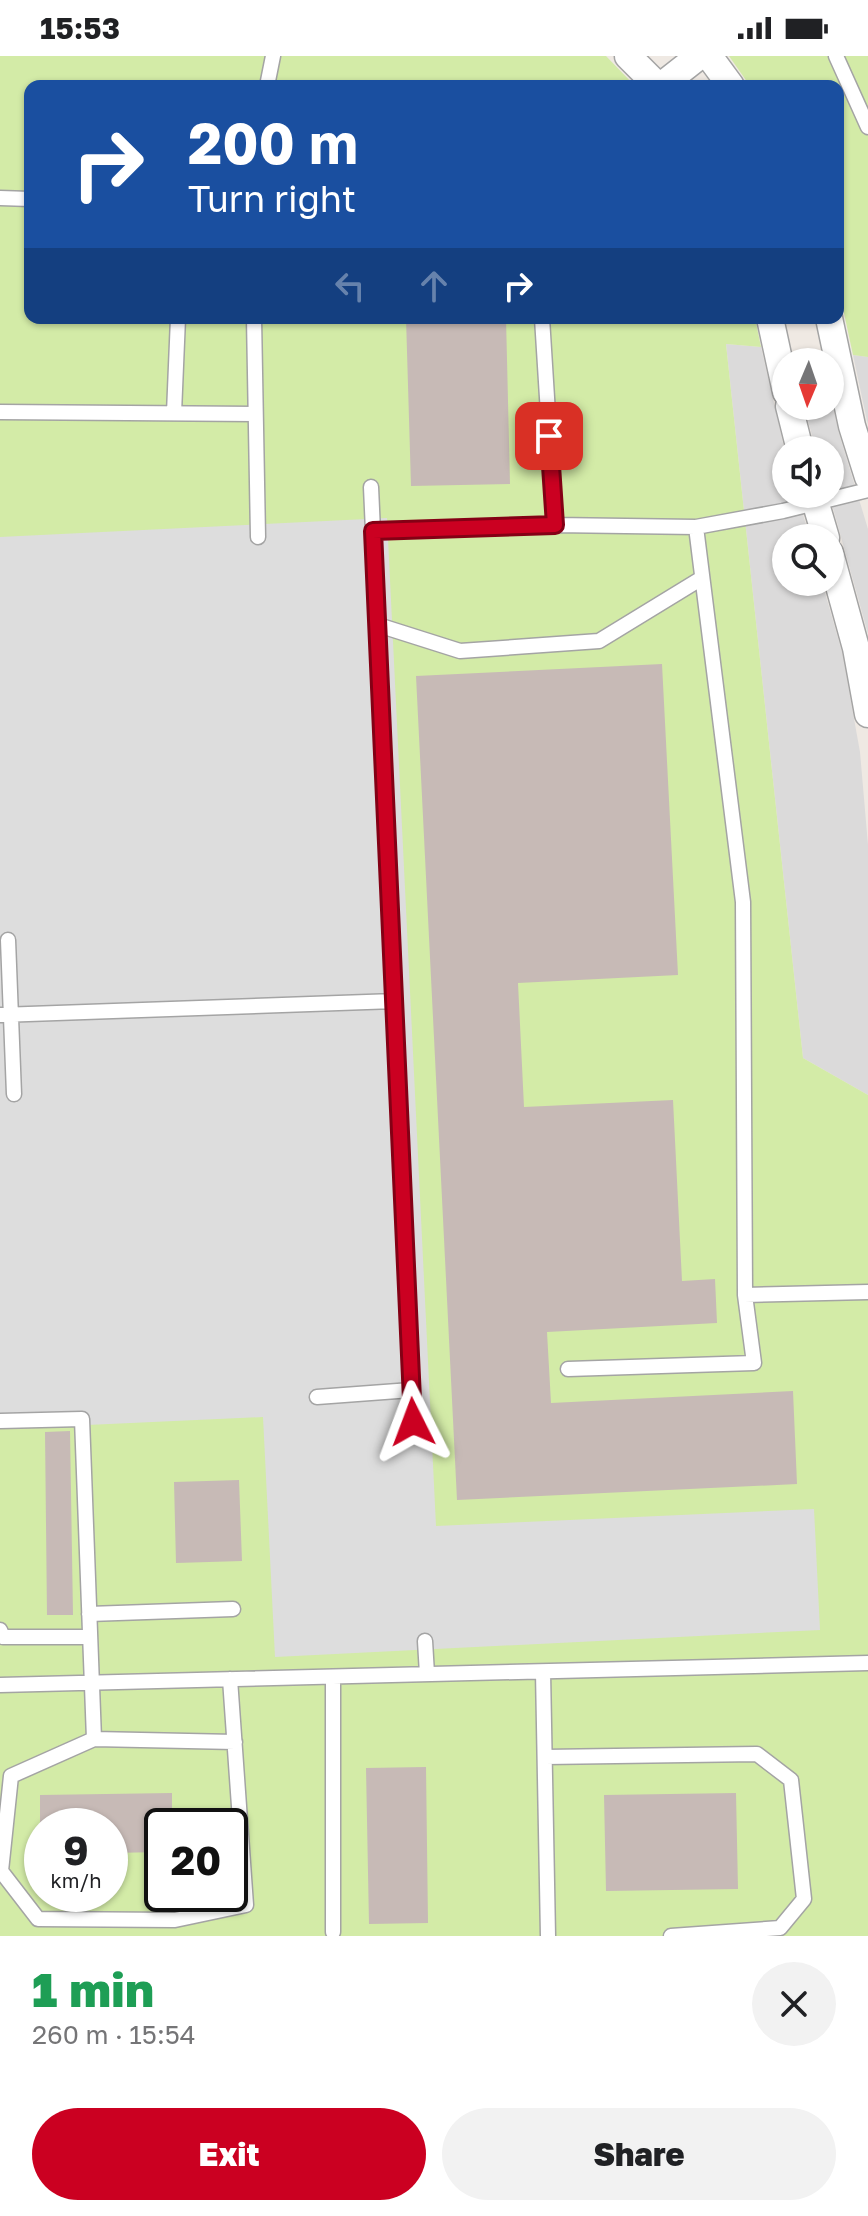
<!DOCTYPE html>
<meta charset="utf-8">
<style>
:root{--surface:#fff;--page:#f2f2f2;--text:#202124;--muted:#757577;--accent:#cb0021}
body{margin:0;font-family:"Golos Text",sans-serif;background:var(--page);color:var(--text);height:100vh;display:flex;flex-direction:column;font-size:30px;white-space:nowrap}
*{box-sizing:border-box;margin:0}
p{font-size:26px;color:var(--muted)}
.icon{flex:none;width:44px;height:44px;fill:none;stroke:currentColor;stroke-width:2;stroke-linecap:round;stroke-linejoin:round}
.map{position:relative;height:1880px;overflow:hidden}
.drawer{display:flex;flex-direction:column;background:var(--surface);flex:1}
.drawer>*{flex:none}
.banner{position:absolute;left:24px;top:24px;width:820px;height:244px;border-radius:16px;box-shadow:0 2px 6px #0004;background:#1a4fa0;color:#fff;overflow:hidden}
.needle{width:52px;rotate:182deg}
.fabs{position:absolute;left:772px;top:292px;display:grid;gap:16px}
.fabs a{display:grid;place-items:center;width:72px;height:72px;border-radius:50%;background:var(--surface);box-shadow:0 2px 6px #0004;font-size:40px}
.speed{position:absolute;left:24px;top:1752px;display:flex;gap:16px;font-size:40px;font-weight:700;text-align:center}
.speed>*{display:grid;place-content:center;width:104px;height:104px;border-radius:50%;background:var(--surface);box-shadow:0 2px 6px #0004;line-height:1}
.speed small{font-size:20px;font-weight:400}
.speed .limit{border:4px solid #111;border-radius:12px;background:#fff;color:#111}
.pin{position:absolute;display:grid;place-items:center;width:68px;height:68px;color:#fff;margin:-34px;border-radius:16px;box-shadow:0 4px 12px #0006}
.me{position:absolute;width:88px;margin:-44px;rotate:357deg;stroke-linejoin:round;filter:drop-shadow(0 0 6px #0008)}
.turn{display:flex;align-items:center;gap:28px;height:168px;padding:0 32px;font-size:36px}
.turn .icon{width:104px;height:104px;stroke-width:2.5}
.turn b{display:block;font-size:56px;line-height:68px}
.lanes{display:flex;align-items:center;height:76px;padding:0 32px;background:#0003;justify-content:center;gap:40px;direction:ltr}
.lanes .off{opacity:.35}
.round{display:grid;place-items:center;flex:none;width:84px;height:84px;border-radius:42px;background:var(--page)}
.summary{display:flex;align-items:center;justify-content:space-between;height:136px;padding:0 32px}
h1{font-size:48px;font-weight:800;line-height:60px;color:#1e9e55}
.cta{display:flex;gap:16px;margin-top:auto;padding:16px 32px}
.cta a{flex:1;height:92px;border-radius:48px;background:var(--accent);color:#fff;font-size:32px;font-weight:800;line-height:92px;text-align:center}
.cta a+a{background:var(--page);color:var(--text)}
.status{display:flex;justify-content:space-between;align-items:center;height:56px;padding:0 40px;background:var(--surface);direction:ltr}
.status svg{height:22px;fill:currentColor}
.map>svg:first-child{display:block}
</style>
<div class="status"><b>15:53</b><svg viewBox="0 0 49 12"><path d="M0 12V9h3v3zM5 12V6h3v6zM10 12V3h3v9zM15 12V0h3v12zM26 1h20v11H26zM47 4h2v5h-2z"/></svg></div>
<div class="map">
<svg width="868" height="1880" viewBox="0 0 868 1880">
<rect width="100%" height="100%" fill="#efe9e3"/>
<!-- residential -->
<path fill="#dbdada" d="M726,288l35,3 25,109v38h11l13,44h-24v44h36l20,70 18,100 8,93v250l-65,-37z
M853,299l15,2v67l-1,-3z
M830,337l8,37 30,99v105l-39,-140 1,-44h-14l-12,-44h26z"/>
<!-- grass -->
<path fill="#d3eba7" fill-rule="evenodd" d="M0,0h606l29,30h-605v232h725l6,29 -35,-3 77,714 65,37v841h-868zM42,1770h68v68h-68zM162,1770h68v68h-68z
M729,0h139v301l-15,-2 -15,-70v-199h-88z"/>
<!-- parking -->
<path fill="#ddd" d="M387,462l49,1008 378,-17 6,121 -545,27 -12,-240 -263,12v-892z"/>
<!-- building -->
<path fill="#c7bab6" d="M406,262h100l4,166 -99,2z
M662,608l16,311 -160,8 6,124 149,-7 9,181 33,-2 2,44 -170,9 4,71 242,-12 4,93 -340,16 -41,-824z
M70,1375l3,184h-26l-2,-183z
M239,1424l3,81 -66,2 -2,-81z
M426,1711l2,156 -59,1 -3,-156z
M172,1737v33h-10v26l-52,1v-27h-70v-31z
M736,1737l2,96 -132,2 -2,-96z"/>
<g fill="none" stroke-linecap="round" stroke-linejoin="round">
<!-- lane casing -->
<g stroke="#a4a4a4" stroke-width="17">
<path id="lane" d="M836,0l32,71
M267,30l6,-30
M0,142l30,1
M254,262l4,219
M542,262l13,207 141,2 87,-16 85,-21
M0,356l255,2
M174,357l4,-95
M371,431l42,935
M696,471l47,375 2,393 123,-3
M373,475l182,-6
M378,569l82,26 139,-10 103,-63
M8,884l6,154
M0,959l395,-14
M568,1313l186,-6 -9,-68
M317,1341l94,-7
M0,1365l82,-2 12,320
M89,1558l144,-5
M0,1574l3,7h86
M425,1585l2,33
M543,1616l5,264
M333,1621v255
M230,1623l16,226 -71,15 -137,-1 -37,-48 10,-95 83,-37 141,3
M0,1629l868,-22
M545,1701l212,-3 34,26 13,119 -24,29 -109,8"/>
</g>
<!-- street casing -->
<g stroke="#a4a4a4" stroke-width="29">
<path id="street" d="M628,0l30,30
M709,0l22,30
M661,30l38,-30
M770,262l16,74
M829,262l23,108 16,51
M789,350l11,44
M813,438l13,44
M830,497l26,95 12,66"/>
</g>
<!-- lane -->
<use href="#lane" stroke="#fff" stroke-width="14"/>
<!-- street -->
<use href="#street" stroke="#fff" stroke-width="26"/>
</g>
<g fill="none" stroke-linecap="round" stroke-linejoin="round">
<!-- route casing -->
<g stroke="#840015" stroke-width="20">
<path id="route" d="M413,1366l-40,-891 182,-6 -6,-89"/>
</g>
<!-- route -->
<use href="#route" stroke="#cb0021" stroke-width="14"/>
</g>
</svg>
<div class="fabs">
<a><svg class="needle" viewBox="-14 -14 28 28"><path d="M0-13l5 13h-10z" fill="#e53935"/><path d="M0 13l5-13h-10z" fill="#757577"/></svg></a>
<a><svg class="icon" aria-label="sound" viewBox="0 0 24 24"><path d="M4 9h4l5-4v14l-5-4H4zM17 9q2 3 0 6"/></svg></a>
<a><svg class="icon" aria-label="search" viewBox="0 0 24 24"><circle cx="10" cy="10" r="6"/><path d="M15 15l6 6"/></svg></a>
</div>
<div class="speed"><div>9<small>km/h</small></div><div class="limit">20</div></div>
<div class="pin" style="left:549px;top:380px;background:#d93025"><svg class="icon" aria-label="arrive" viewBox="0 0 24 24"><path d="M6 21V4h12l-3 4 3 4H6"/></svg></div>
<svg class="me" style="left:413px;top:1366px" viewBox="-20 -20 40 40"><path d="M0-17L14 15 0 8-14 15z" fill="#cb0021" stroke="#fff" stroke-width="4"/></svg>
<div class="banner">
<div class="turn"><svg class="icon" aria-label="right" viewBox="0 0 24 24"><path d="M7 20v-9h11M14 6l5 5-5 5"/></svg><div><b>200 m</b>Turn right</div></div>
<div class="lanes"><svg class="icon off" aria-label="left" viewBox="0 0 24 24"><path d="M17 20v-9H6M10 6l-5 5 5 5"/></svg><svg class="icon off" aria-label="ahead" viewBox="0 0 24 24"><path d="M12 20V5M6 11l6-6 6 6"/></svg><svg class="icon" aria-label="right" viewBox="0 0 24 24"><path d="M7 20v-9h11M14 6l5 5-5 5"/></svg></div>
</div>
</div>
<section class="drawer">
<div class="summary"><div><h1>1 min</h1><p>260 m · 15:54</p></div><a class="round"><svg class="icon" aria-label="close" viewBox="0 0 24 24"><path d="M6 6l12 12M18 6L6 18"/></svg></a></div>
<div class="cta"><a>Exit</a><a>Share</a></div>
</section>
